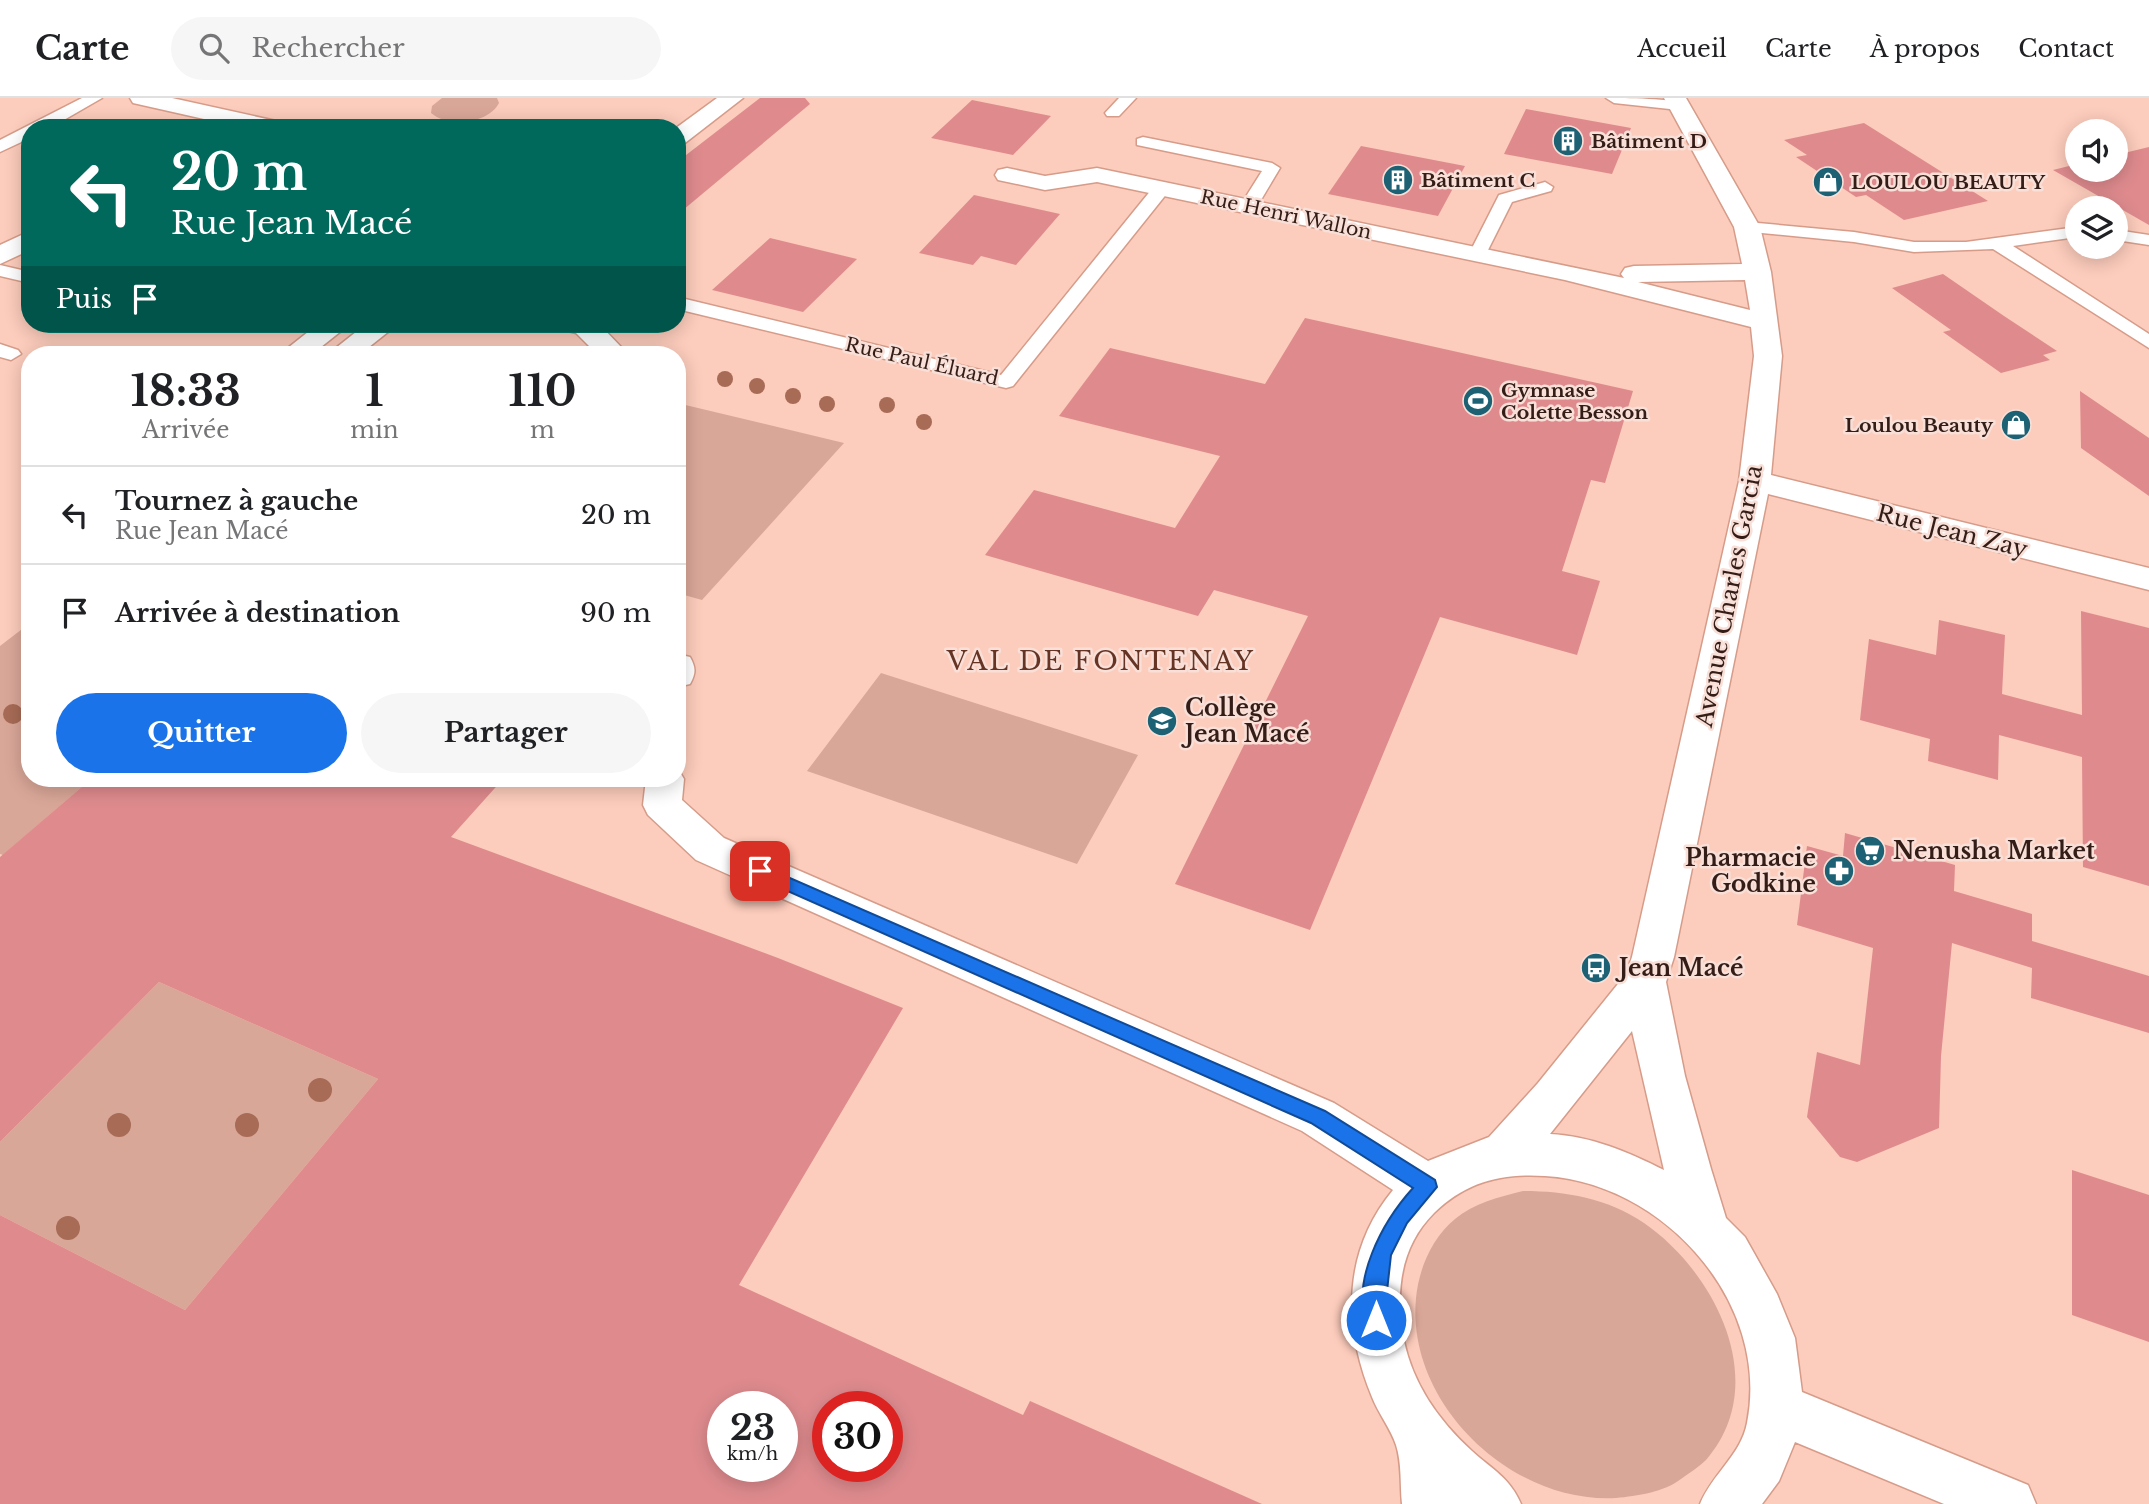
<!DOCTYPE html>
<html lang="fr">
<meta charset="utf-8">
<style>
:root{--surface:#fff;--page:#f6f6f6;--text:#202124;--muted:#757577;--line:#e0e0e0;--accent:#1a73e8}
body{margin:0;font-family:"Libre Baskerville",serif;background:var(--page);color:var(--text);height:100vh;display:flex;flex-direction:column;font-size:26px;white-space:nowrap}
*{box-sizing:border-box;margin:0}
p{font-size:23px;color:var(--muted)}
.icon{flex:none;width:38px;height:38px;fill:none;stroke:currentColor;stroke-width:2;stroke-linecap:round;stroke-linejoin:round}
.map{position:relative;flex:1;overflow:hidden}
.drawer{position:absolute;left:21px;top:248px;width:665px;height:441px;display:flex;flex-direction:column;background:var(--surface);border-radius:28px;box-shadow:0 4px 18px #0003}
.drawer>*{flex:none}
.hud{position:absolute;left:21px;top:21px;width:665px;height:214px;border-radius:28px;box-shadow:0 4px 18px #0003;background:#00695c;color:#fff;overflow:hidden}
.tools{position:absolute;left:2065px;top:21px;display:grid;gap:14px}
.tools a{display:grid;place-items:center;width:63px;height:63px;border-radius:50%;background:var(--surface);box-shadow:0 4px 18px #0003;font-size:35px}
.speed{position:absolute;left:707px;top:1293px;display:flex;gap:14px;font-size:35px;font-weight:700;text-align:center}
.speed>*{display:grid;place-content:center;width:91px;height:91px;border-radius:50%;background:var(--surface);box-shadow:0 4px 18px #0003;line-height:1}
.speed small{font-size:18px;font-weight:400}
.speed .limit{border:10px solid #d22;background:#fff;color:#111}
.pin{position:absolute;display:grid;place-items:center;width:60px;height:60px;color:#fff;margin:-30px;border-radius:14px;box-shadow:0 4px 10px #0006}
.me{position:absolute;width:77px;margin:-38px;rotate:0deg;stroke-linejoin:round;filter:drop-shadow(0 0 5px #0008)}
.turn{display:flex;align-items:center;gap:24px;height:147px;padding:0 35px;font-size:32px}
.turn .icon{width:91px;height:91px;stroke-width:2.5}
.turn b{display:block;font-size:49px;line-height:60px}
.then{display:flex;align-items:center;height:66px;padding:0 35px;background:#0003;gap:14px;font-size:26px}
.eta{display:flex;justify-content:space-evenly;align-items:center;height:119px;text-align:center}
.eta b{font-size:42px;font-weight:700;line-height:49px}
.button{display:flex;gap:14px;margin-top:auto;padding:14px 35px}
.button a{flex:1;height:80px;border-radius:42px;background:var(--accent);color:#fff;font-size:28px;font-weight:700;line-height:80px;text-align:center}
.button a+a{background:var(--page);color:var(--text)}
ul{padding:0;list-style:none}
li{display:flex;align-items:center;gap:21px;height:98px;padding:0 35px;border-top:2px solid var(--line)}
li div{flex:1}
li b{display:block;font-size:26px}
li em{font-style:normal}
header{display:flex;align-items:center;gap:42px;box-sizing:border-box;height:98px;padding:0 35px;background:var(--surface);border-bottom:2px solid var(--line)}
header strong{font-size:33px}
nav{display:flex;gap:38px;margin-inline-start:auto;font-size:24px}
.search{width:490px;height:63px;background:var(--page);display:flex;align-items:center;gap:18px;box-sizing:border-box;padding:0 24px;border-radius:38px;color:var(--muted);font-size:26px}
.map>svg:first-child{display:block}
</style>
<header>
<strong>Carte</strong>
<div class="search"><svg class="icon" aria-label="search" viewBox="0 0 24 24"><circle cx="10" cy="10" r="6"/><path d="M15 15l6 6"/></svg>Rechercher</div>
<nav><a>Accueil</a><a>Carte</a><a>À propos</a><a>Contact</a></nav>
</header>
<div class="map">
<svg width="2149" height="1406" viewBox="0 0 2149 1406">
<rect width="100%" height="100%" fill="#fcccbc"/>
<!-- green -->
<path fill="#d9a798" d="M442,0h55l2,5c-11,21 -51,25 -68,10l1,-7z
M677,305l167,40 -142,157 -25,-7z
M30,525v156h61l-88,76 -3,-1v-208z
M881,575l257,82 -61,109 -270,-93z
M159,884l219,97 -193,231 -185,-95v-73z
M1523,1093c42,0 84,7 121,32 70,48 129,160 62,237 -7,7 -17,13 -25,19 -17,13 -44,17 -65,19 -105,6 -210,-95 -200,-200 3,-30 16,-60 39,-79 19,-16 44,-22 68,-28z"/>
<!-- building -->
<path fill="#df8b8e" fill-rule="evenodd" d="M760,0h45l5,6 -133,111v-53z
M972,2l79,16 -38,39 -82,-17z
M1526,11l105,19 -19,46 -108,-20z
M1864,25l124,78 -84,19 -38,-25 -10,2 -60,-40 11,-2 -23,-15z
M1361,48l104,20 -27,50 -110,-22z
M2149,49v78l-96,-55 24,-6v6h39v-15z
M974,97l86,19 -44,51 -35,-9 -8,9 -54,-12z
M770,140l87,21 -54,53 -91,-22z
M1943,176l61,42 53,35 -14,4 7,5 -49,13 -58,-41 8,-2 -59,-42z
M1305,220l328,73 -28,92 -14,-3 -29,91 38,10 -23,74 -137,-38 -130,313 -135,-46 133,-268 -94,-26 -16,26 -213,-61 49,-65 141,38 45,-72 -161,-40 51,-68 155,36z
M2080,293l69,47v58l-68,-48z
M2081,513l68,17v258l-66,-19 -1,-110 -83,-22 -1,45 -70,-19 2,-22 -70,-19 9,-81 67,16 3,-35 66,15 -3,59 80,21z
M91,681h412l-52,58 327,121 125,50 -164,277 284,130 7,-14 232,103h-1262v-289l185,95 193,-231 -219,-97 -159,160v-285zM723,1309h59v59h-59zM828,1309h59v59h-59z
M1845,735l110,32 -1,26 78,23v27l117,35v57l-118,-35 1,-30 -80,-25 -11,113 -2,72 -82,34 -17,-5 -33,-40 10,-65 43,13 13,-117 -76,-23 10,-79 36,10z
M2072,1072l77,25v147l-77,-27z"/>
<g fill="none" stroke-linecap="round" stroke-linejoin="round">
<!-- lane casing -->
<g stroke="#d69c89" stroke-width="3">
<path id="lane" d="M82,0h20l-52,30h-20v10l-30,14v-12z
M1119,0h17l-17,18h-12l-2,-3z
M1606,0c19,0 68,0 81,7l-8,5 -65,-7z
M1143,39l129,26 8,5 -25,42 -6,1 -9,-5 22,-35 -125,-26v-6z
M1545,84l8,5 -2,4 -39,11 -28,56h-12l-3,-4 30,-59z
M1162,85l6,1 2,4 -2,4 -155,194 -7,2 -329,-79v-12l324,78 155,-191z
M1747,124l107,10 60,10h52l111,-15v10l-64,9 136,88v14l-156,-99 -79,3 -60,-10 -113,-11 -3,-4 3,-4z
M2116,132l33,5v10l-33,-5z
M0,167l30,7v11l-30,-7z
M0,246l18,6 3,4 -10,6 -11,-3z"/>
</g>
<!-- street casing -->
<g stroke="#d69c89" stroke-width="3">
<path id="street" d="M130,0h42l113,25 4,5h-45l-111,-25z
M717,0h26l-58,45 -8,2 -1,-17z
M1664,0h22l74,129 11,45 11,84 -11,119 378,93v22l-381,-96 -94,463 -8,25 19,94 26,93 15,49 19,19 32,57 18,44 7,54 226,93 8,19h-92l-149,-62 -16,39 -17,23h-62c12,-30 41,-49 47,-81 24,-121 -84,-240 -202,-247 -44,-3 -79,6 -111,37 -35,35 -39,81 -30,128 9,43 35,80 68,110 21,19 38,27 49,53h-119c-2,-18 0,-41 -6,-59 -5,-16 -18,-32 -24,-48 -29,-70 -30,-145 21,-207l-91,-59 -606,-271 -48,-45 -5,-10 3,-26h31l1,-10 6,10 -2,21 42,38 610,265 94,58 61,-24 49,-54 88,-109 6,-17 107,-476 15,-125 -3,-29 -186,-47 -468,-98 -52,8 -47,-10 -3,-5 3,-5 9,-2 38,8 52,-8 527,110 -3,-4 4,-6 9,-2 108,-2 -8,-37zM1745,182l5,30 -112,-28zM1632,933l32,139c-36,-18 -73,-34 -114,-36z
M30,133v19l-30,14v-19z
M318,226h32l-39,31h-32z
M366,226h32l-39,31h-32z
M560,226h39l24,25 -1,6h-28v-4l-18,-18 -12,-3z
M677,556l13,3c6,11 6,16 0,27l-13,3z"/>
</g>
<!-- lane -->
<use href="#lane" fill="#fff" fill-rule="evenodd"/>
<!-- street -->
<use href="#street" fill="#fff" fill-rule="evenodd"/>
</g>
<!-- trees -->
<g fill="#a76b56">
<circle cx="725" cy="281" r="8"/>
<circle cx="757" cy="288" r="8"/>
<circle cx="793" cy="298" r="8"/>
<circle cx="827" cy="306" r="8"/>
<circle cx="887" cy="307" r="8"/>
<circle cx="924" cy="324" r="8"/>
<circle cx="13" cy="616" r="10"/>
<circle cx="320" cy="992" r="12"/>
<circle cx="119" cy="1027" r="12"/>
<circle cx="247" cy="1027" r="12"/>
<circle cx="68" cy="1130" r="12"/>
</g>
<!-- route -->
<path fill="#1a73e8" stroke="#114b97" stroke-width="2" d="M760,767l565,246 110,69 2,7 -30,36 -16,32 -8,72 -7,3 -8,-3c-19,-45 15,-106 45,-139l-102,-65 -557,-247v-9z"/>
<!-- icons -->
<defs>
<g id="building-disc" transform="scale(1.575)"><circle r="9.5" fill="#1d6274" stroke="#f8dfd7"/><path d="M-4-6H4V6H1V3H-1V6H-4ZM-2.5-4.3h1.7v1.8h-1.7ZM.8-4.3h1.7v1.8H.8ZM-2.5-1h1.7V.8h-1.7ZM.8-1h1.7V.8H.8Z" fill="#fff"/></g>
<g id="shop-disc" transform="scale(1.575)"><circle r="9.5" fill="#1d6274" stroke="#f8dfd7"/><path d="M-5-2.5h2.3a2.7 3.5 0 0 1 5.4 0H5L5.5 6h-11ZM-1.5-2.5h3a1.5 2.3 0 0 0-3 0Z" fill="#fff"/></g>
<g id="stadium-disc" transform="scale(1.575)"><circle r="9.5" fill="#1d6274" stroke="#f8dfd7"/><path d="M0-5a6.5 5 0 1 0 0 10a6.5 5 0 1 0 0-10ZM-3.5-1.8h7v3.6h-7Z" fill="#fff"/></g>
<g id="school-disc" transform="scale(1.575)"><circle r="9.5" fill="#1d6274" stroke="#f8dfd7"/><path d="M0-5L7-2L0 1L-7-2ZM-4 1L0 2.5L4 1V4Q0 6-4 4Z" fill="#fff"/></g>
<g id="supermarket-disc" transform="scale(1.575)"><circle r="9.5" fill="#1d6274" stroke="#f8dfd7"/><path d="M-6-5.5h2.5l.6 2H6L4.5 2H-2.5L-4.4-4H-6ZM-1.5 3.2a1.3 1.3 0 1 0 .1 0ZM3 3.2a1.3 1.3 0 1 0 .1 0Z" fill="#fff"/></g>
<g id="pharmacy-disc" transform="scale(1.575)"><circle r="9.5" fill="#1d6274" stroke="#f8dfd7"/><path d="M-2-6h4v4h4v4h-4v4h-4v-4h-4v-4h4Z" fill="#fff"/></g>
<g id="bus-disc" transform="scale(1.575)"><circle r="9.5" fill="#1d6274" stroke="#f8dfd7"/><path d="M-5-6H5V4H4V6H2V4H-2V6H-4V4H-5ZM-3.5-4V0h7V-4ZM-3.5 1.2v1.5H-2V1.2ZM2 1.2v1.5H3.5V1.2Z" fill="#fff"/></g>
</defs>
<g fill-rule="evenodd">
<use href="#building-disc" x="1568" y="43"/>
<use href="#building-disc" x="1398" y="82"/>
<use href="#shop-disc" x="1828" y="84"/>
<use href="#stadium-disc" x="1478" y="303"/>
<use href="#shop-disc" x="2016" y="327"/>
<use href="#school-disc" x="1162" y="623"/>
<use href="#supermarket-disc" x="1870" y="753"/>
<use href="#pharmacy-disc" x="1839" y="773"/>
<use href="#bus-disc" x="1596" y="870"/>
</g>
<g text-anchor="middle" stroke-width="5" stroke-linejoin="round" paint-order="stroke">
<!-- far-poi labels -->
<g font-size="19" font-weight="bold" fill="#331d16" stroke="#f8dfd7" text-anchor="start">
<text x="1591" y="50">Bâtiment D</text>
<text x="1421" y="89">Bâtiment C</text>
<text x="1851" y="91">LOULOU BEAUTY</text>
<text x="1501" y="299">Gymnase<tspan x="1501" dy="22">Colette Besson</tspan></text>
<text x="1993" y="334" text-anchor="end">Loulou Beauty</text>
</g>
<!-- far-street labels -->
<g font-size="19" fill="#331d16" stroke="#f8dfd7">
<text transform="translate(1286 116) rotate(12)" y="7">Rue Henri Wallon</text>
<text transform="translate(922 263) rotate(13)" y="7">Rue Paul Éluard</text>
</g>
<!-- street labels -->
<g font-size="23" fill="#331d16" stroke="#f8dfd7">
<text transform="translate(1952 433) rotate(14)" y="8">Rue Jean Zay</text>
<text transform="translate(1729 498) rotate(-79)" y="8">Avenue Charles Garcia</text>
</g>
<!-- poi labels -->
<g font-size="23" font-weight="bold" fill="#331d16" stroke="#f8dfd7" text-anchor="start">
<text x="1185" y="618">Collège<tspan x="1185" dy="26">Jean Macé</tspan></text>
<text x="1893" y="761">Nenusha Market</text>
<text x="1816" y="768" text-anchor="end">Pharmacie<tspan x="1816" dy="26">Godkine</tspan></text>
<text x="1619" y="878">Jean Macé</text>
</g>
<!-- quarter labels -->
<g font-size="26" letter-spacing="2" fill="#653425" stroke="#f8dfd7">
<text x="1101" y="572">VAL DE FONTENAY</text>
</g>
</g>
</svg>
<div class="tools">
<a><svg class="icon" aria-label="sound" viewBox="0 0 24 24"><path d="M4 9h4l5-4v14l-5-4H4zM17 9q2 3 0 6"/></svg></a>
<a><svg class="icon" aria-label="layers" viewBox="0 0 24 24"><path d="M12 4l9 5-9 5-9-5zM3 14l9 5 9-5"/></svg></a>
</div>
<div class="speed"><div>23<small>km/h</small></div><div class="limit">30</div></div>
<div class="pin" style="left:760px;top:773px;background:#d93025"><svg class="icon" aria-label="arrive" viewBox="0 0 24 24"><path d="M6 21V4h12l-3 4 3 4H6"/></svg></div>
<svg class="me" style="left:1376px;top:1222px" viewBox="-20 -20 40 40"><circle r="17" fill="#1a73e8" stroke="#fff" stroke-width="3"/><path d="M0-11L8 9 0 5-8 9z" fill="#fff"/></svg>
<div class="hud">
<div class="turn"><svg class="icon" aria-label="left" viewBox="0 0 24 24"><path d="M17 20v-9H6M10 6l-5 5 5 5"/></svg><div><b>20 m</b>Rue Jean Macé</div></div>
<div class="then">Puis<svg class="icon" aria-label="arrive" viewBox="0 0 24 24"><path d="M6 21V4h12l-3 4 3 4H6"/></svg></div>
</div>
<section class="drawer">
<div class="eta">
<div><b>18:33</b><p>Arrivée</p></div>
<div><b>1</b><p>min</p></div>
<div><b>110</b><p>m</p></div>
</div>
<ul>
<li><svg class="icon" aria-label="left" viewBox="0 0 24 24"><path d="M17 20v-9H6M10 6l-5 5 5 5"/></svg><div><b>Tournez à gauche</b><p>Rue Jean Macé</p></div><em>20 m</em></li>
<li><svg class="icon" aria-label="arrive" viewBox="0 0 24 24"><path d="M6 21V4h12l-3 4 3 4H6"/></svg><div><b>Arrivée à destination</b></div><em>90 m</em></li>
</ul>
<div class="button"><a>Quitter</a><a>Partager</a></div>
</section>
</div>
